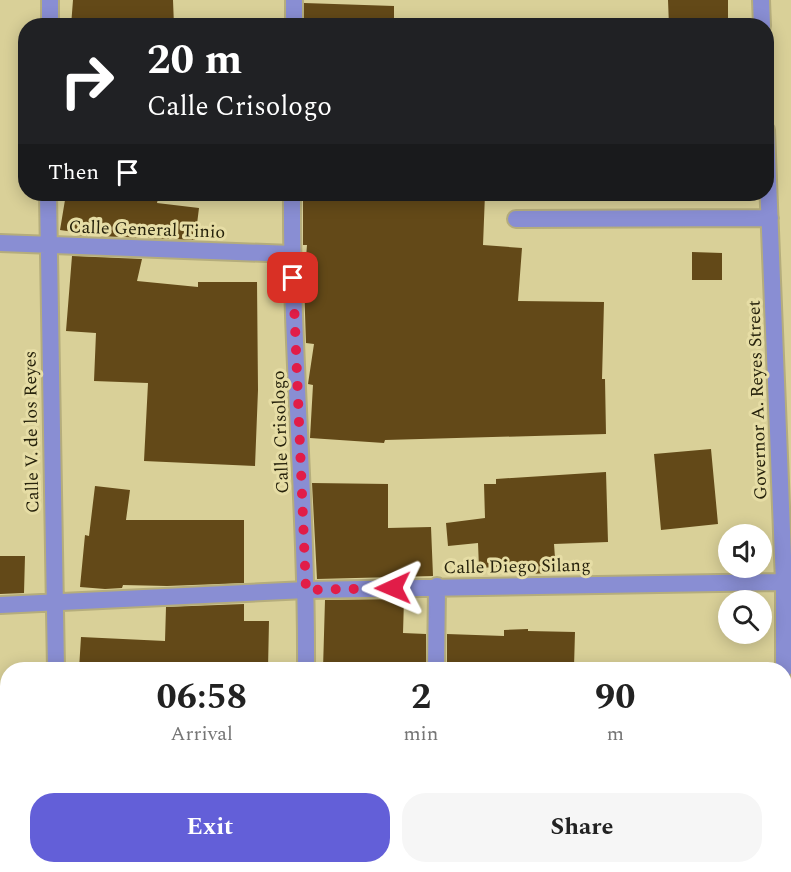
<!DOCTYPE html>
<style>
:root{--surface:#fff;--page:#f6f6f6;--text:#222;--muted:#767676;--accent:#635fd8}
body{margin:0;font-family:Spectral,serif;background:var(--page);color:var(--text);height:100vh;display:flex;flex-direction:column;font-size:22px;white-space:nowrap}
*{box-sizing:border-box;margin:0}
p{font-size:20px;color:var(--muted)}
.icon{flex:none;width:33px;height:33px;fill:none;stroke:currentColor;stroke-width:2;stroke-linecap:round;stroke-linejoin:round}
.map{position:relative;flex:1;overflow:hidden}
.side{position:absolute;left:0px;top:662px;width:792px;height:212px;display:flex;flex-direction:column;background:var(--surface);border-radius:24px 24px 0 0;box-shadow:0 3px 15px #0003}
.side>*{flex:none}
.top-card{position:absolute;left:18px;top:18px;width:756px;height:183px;border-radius:24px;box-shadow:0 3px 15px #0003;background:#202124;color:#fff;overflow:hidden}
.fabs{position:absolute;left:718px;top:524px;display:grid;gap:12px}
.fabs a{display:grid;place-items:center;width:54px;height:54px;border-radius:50%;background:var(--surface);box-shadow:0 3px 15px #0003;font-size:30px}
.pin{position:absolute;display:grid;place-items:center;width:51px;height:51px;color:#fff;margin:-26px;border-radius:12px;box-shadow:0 3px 9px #0006}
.me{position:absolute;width:66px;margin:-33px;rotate:269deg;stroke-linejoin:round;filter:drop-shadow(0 0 4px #0008)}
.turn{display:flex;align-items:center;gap:21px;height:126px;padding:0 30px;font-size:27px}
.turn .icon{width:78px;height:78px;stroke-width:2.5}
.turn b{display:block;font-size:42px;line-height:51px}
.then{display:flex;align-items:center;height:57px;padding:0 30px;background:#0003;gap:12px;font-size:22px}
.eta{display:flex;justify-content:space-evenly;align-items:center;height:102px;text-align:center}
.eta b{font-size:36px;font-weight:700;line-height:42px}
.cta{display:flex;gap:12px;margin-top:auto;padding:12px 30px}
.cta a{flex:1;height:69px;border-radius:24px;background:var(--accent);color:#fff;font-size:24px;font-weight:700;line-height:69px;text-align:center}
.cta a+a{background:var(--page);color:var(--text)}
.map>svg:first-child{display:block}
</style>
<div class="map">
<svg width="791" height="872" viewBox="0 0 791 872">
<rect width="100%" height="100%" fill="#d9d098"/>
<!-- building -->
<path fill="#634918" d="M73,0h100l1,26h-103z
M668,0h60v26h-59z
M304,3l90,3v20h-90z
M66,194h93l-2,9 42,5 -4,32 -122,-5 1,-3 -14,-2z
M303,194h182l-2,51 39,3 -4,53 86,1 -2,77h3l1,55 -221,6 -1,3 -74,-5 3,-53 -5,-1 6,-40 -8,-1 -2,-60 3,-38h-4z
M692,252l30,1v27h-30z
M72,256l70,3 -5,22 61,6v-5h59l1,108 -3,76 -111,-5 4,-78 -54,-2 2,-48 -30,-2z
M711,449l7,75 -57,6 -7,-76z
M606,472l2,70 -54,2 2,28 -23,2 -1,-9 -53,3 -1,-25 -30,3 -2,-23 39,-5 -1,-34h12v-5z
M312,483l76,1v44l43,-1 2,49 -116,3z
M95,486l35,4 -4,30h118v63l-77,3 -44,-1 -1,3 -17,1 -25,-2 5,-52 4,1z
M0,556h25l-1,37 -24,1z
M404,599l-1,34 23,1v35h-103l2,-69z
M244,604v17h25l-1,48h-189l2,-32 84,4 1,-34z
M528,629v2l47,1 -1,35 -44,-1 1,3h-84v-35l57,2v-6z"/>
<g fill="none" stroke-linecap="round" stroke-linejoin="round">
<!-- pedestrian casing -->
<g stroke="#b5ad7c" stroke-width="20">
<path id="pedestrian" d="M305,866l1,6"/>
</g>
<!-- minor casing -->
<g stroke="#b5ad7c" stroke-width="20">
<path id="minor" d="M761,0l1,26
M50,26v-26
M766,130l18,452v87
M48,194l8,475
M516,219l254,-1
M0,243l292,11
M0,605l306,-15 478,-8
M436,669l1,-83
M784,860l1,12
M63,866v6
M435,872v-6"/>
</g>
<!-- tertiary casing -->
<g stroke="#b5ad7c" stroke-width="20">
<path id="tertiary" d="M294,26v-26
M292,194c-1,158 15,316 14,475
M784,850l7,-1
M0,862l8,-1"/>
</g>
<!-- pedestrian -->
<use href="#pedestrian" stroke="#898ed3" stroke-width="16"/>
<!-- minor -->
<use href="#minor" stroke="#898ed3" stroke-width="16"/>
<!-- tertiary -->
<use href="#tertiary" stroke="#898ed3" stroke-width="16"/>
</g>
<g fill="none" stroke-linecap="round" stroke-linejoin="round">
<!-- route -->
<path stroke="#e11d48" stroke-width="10" stroke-dasharray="0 18" d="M293,278l13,312 87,-2"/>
</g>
<g text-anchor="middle" stroke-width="6" stroke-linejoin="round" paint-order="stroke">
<!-- street labels -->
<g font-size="18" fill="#26220c" stroke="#e6dda5">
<text transform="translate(147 229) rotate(2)" y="6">Calle General Tinio</text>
<text transform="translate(757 400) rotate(-92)" y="6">Governor A. Reyes Street</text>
<text transform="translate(31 432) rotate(-91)" y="6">Calle V. de los Reyes</text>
<text transform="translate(280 432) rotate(-92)" y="6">Calle Crisologo</text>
<text transform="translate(517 566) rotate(-1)" y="6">Calle Diego Silang</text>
</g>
</g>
</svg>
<div class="fabs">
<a><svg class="icon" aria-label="sound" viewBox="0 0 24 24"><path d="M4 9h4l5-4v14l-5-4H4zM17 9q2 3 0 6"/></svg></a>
<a><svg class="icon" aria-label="search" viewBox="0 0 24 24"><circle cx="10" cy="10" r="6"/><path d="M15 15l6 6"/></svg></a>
</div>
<div class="pin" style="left:293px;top:278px;background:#d93025"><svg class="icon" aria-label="arrive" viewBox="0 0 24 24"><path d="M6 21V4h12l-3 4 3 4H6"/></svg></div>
<svg class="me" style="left:393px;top:588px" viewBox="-20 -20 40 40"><path d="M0-17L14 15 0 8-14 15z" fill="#e11d48" stroke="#fff" stroke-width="4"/></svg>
<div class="top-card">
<div class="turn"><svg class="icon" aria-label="right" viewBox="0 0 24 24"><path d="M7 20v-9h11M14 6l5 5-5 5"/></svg><div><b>20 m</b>Calle Crisologo</div></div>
<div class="then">Then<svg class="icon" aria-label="arrive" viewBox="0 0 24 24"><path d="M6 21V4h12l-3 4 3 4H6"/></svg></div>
</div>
<section class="side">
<div class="eta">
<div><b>06:58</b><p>Arrival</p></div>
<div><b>2</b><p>min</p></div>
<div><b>90</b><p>m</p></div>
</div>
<div class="cta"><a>Exit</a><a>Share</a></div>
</section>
</div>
